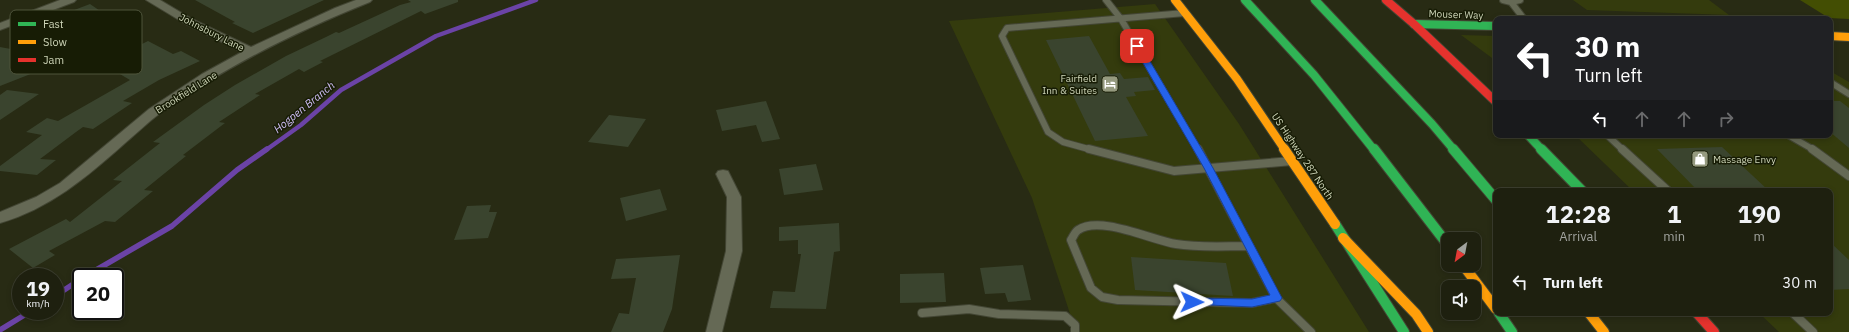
<!DOCTYPE html>
<style>
:root{--surface:#1e200f;--page:#262818;--text:#f1f3f6;--muted:#a1a39e;--line:#3c3e2f}
body{margin:0;font-family:"IBM Plex Sans",sans-serif;background:var(--page);color:var(--text);height:100vh;display:flex;flex-direction:column;font-size:15px;white-space:nowrap}
*{box-sizing:border-box;margin:0}
p{font-size:13px;color:var(--muted)}
.icon{flex:none;width:22px;height:22px;fill:none;stroke:currentColor;stroke-width:2;stroke-linecap:round;stroke-linejoin:round}
.map{position:relative;flex:1;overflow:hidden}
.sheet{position:absolute;left:1493px;top:188px;width:340px;height:128px;display:flex;flex-direction:column;background:var(--surface);border-radius:8px;box-shadow:0 2px 6px #0003,0 0 0 1px var(--line)}
.sheet>*{flex:none}
.top-card{position:absolute;left:1493px;top:16px;width:340px;height:122px;border-radius:8px;box-shadow:0 2px 6px #0003,0 0 0 1px var(--line);background:#202124;color:#fff;overflow:hidden}
.needle{width:26px;rotate:212deg}
.tools{position:absolute;left:1441px;top:232px;display:grid;gap:8px}
.tools a{display:grid;place-items:center;width:40px;height:40px;border-radius:8px;background:var(--surface);box-shadow:0 2px 6px #0003,0 0 0 1px var(--line);font-size:20px}
.speed{position:absolute;left:12px;top:268px;display:flex;gap:8px;font-size:20px;font-weight:700;text-align:center}
.speed>*{display:grid;place-content:center;width:52px;height:52px;border-radius:50%;background:var(--surface);box-shadow:0 2px 6px #0003,0 0 0 1px var(--line);line-height:1}
.speed small{font-size:10px;font-weight:400}
.speed .limit{border:2px solid #111;border-radius:6px;background:#fff;color:#111}
.pin{position:absolute;display:grid;place-items:center;width:34px;height:34px;color:#fff;margin:-17px;border-radius:8px;box-shadow:0 2px 6px #0006}
.me{position:absolute;width:44px;margin:-22px;rotate:91deg;stroke-linejoin:round;filter:drop-shadow(0 0 3px #0008)}
.turn{display:flex;align-items:center;gap:14px;height:84px;padding:0 16px;font-size:18px}
.turn .icon{width:52px;height:52px;stroke-width:2.5}
.turn b{display:block;font-size:28px;line-height:34px}
.lanes{display:flex;align-items:center;height:38px;padding:0 16px;background:#0003;justify-content:center;gap:20px;direction:ltr}
.lanes .off{opacity:.35}
.eta{display:flex;justify-content:space-evenly;align-items:center;height:68px;text-align:center}
.eta b{font-size:24px;font-weight:800;line-height:28px}
ul{padding:0;list-style:none}
li{display:flex;align-items:center;gap:12px;height:52px;padding:0 16px}
li div{flex:1}
li b{display:block;font-size:15px}
li em{font-style:normal}
.map>svg:first-child{display:block}
</style>
<div class="map">
<svg width="1849" height="332" viewBox="0 0 1849 332">
<rect width="100%" height="100%" fill="#282b14"/>
<!-- built -->
<path fill="#343b0d" d="M1573,0h136l20,15 -142,-5z
M1155,4l84,120 130,208h-293l-44,-134 -83,-177z
M1461,35l35,1v25z
M1830,71l19,11v250h-70l-20,-19h71v-122h-197l-58,-56h255z"/>
<!-- green -->
<path fill="#434e03" d="M1800,0h49v19l-20,-1z"/>
<g fill="none" stroke-linecap="round" stroke-linejoin="round">
<!-- stream-far1 -->
<path stroke="#6b43a6" stroke-width="4.5" d="M266,150l35,-25 40,-35 95,-54 100,-36"/>
<!-- stream -->
<path stroke="#6b43a6" stroke-width="5.5" d="M84,277l88,-51 65,-56 30,-21
M55,296l26,-17
M0,330l31,-19"/>
</g>
<!-- building -->
<path fill="#3a442e" d="M195,0h129l-71,33 -21,-10 3,-1z
M408,0h50v2l-33,12 -4,-3 -101,50 3,1 -19,10 -5,-3 -44,25 5,1 -41,27 6,1 -42,32 3,1 -42,34 9,1 -38,31 -10,-1 -56,30 6,4 -22,13 -24,-19 57,-30 4,3 52,-41 -9,-1 47,-37 -7,-1 51,-37 31,-20 51,-29 40,-19 10,-5 3,1 61,-28 11,-3z
M90,4l19,13 -5,2 12,7 -13,5 31,17 14,-7 25,13 8,-3 19,10 -41,19 -36,21 9,2 -39,26 -10,-2 -7,5 -36,27 16,1 -19,15 -37,-4v-5l42,-31 -16,-3 21,-14 11,3 72,-41 -22,-13 1,-1 6,1 -47,-29 10,-4 -20,-14 15,-5 -4,-3z
M1089,36l21,38 10,-1 4,6 24,-2 7,13 -21,2 2,4 -10,1 22,39 -53,5 -49,-101z
M0,47l38,7 13,12 -51,20z
M7,90l32,4 -39,26v-25z
M766,101l14,38 -18,3 -6,-17 -34,6 -6,-21z
M1830,101h10l9,7v40l-19,-16z
M609,115l37,4 -18,28 -40,-5z
M1722,147l46,43 -70,1 -41,-42z
M816,164l7,26 -39,5 -5,-26z
M660,189l7,21 -41,11 -6,-23z
M491,205l-2,7h8l-9,26 -34,2 13,-34z
M839,223l1,28 -6,1 -8,57 -56,-1 3,-17 22,1 6,-38h-3v-14l-19,1v-14z
M1830,242l19,18v29l-19,1z
M680,255l-8,54 -9,23h-52l8,-19 10,1 7,-36 -25,1 5,-20z
M1131,257l95,6 7,33 -98,-6z
M1023,265l8,35 -23,2 -3,-9 -20,1 -5,-26z
M944,273l2,29 -46,1v-29z"/>
<g fill="none" stroke-linecap="round" stroke-linejoin="round">
<!-- lane-far1 casing -->
<g stroke="#434634" stroke-width="8">
<path id="lane-far1" d="M1106,0l15,19 77,131
M1503,0l8,2 9,-2
M1511,2l13,17
M1830,82l19,12
M1607,135l16,15
M1788,135l26,15
M1092,150l-29,-8 -15,-10 -46,-96 5,-8 178,-15"/>
</g>
<!-- lane casing -->
<g stroke="#434634" stroke-width="10">
<path id="lane" d="M1089,149l85,22 118,-10
M1198,149l78,149 35,34
M1622,149l46,42
M1812,149l37,27
M1249,246c-24,0 -49,2 -73,-2 -25,-4 -76,-29 -98,-14 -3,2 -5,7 -7,10l20,48 11,9 16,3 134,3 24,-5
M922,313l47,-4 30,5 66,2 10,9v7
M1793,313l20,19"/>
</g>
<!-- street casing -->
<g stroke="#434634" stroke-width="2">
<path id="street" d="M60,0h16l-2,2 -74,28v-7z
M146,0h14l32,19 59,28 84,-39 21,-8h16l-2,2c-75,30 -146,65 -211,112 -12,9 -23,20 -35,30 -37,33 -75,65 -124,79v-11l36,-15 24,-14 89,-74 53,-35 40,-22 -58,-29z
M723,170l5,1 13,26 1,54 -20,81h-16l20,-81 1,-54 -11,-23 2,-3z"/>
</g>
<!-- fast-far1 casing -->
<g stroke="#434634" stroke-width="10">
<path id="fast-far1" d="M1245,0l69,75 60,75
M1315,0l117,124 22,26
M1414,24l82,2
M1528,135l14,15"/>
</g>
<!-- fast casing -->
<g stroke="#434634" stroke-width="12">
<path id="fast" d="M1374,149l74,96
M1453,149l43,51
M1541,149l41,42
M1335,224l69,108
M1499,313l13,19"/>
</g>
<!-- slow-far1 casing -->
<g stroke="#434634" stroke-width="10">
<path id="slow-far1" d="M1175,0l62,79 48,71
M1830,36l19,1"/>
</g>
<!-- slow casing -->
<g stroke="#434634" stroke-width="12">
<path id="slow" d="M1284,149l51,75
M1343,238l73,76 12,18
M1463,265l33,44
M1589,313l15,19"/>
</g>
<!-- jam-far1 casing -->
<g stroke="#434634" stroke-width="10">
<path id="jam-far1" d="M1386,0l28,24 82,78"/>
</g>
<!-- jam casing -->
<g stroke="#434634" stroke-width="12">
<path id="jam" d="M1697,313l17,19"/>
</g>
<!-- lane-far1 -->
<use href="#lane-far1" stroke="#656955" stroke-width="6"/>
<!-- lane -->
<use href="#lane" stroke="#656955" stroke-width="8"/>
<!-- street -->
<use href="#street" fill="#656955" fill-rule="evenodd"/>
<!-- fast-far1 -->
<use href="#fast-far1" stroke="#30b455" stroke-width="8"/>
<!-- fast -->
<use href="#fast" stroke="#30b455" stroke-width="10"/>
<!-- slow-far1 -->
<use href="#slow-far1" stroke="#ff9f0a" stroke-width="8"/>
<!-- slow -->
<use href="#slow" stroke="#ff9f0a" stroke-width="10"/>
<!-- jam-far1 -->
<use href="#jam-far1" stroke="#e5322d" stroke-width="8"/>
<!-- jam -->
<use href="#jam" stroke="#e5322d" stroke-width="10"/>
</g>
<!-- route -->
<path fill="#2563eb" stroke="#184099" d="M1134,44l7,2 72,122 69,130 -2,3 -28,6 -63,-3 -2,-2 5,-4 60,1 18,-4 -66,-127 -71,-122z"/>
<!-- icons -->
<defs>
<g id="hotel-square" transform="scale(0.9)"><rect x="-9" y="-9" width="18" height="18" rx="4" fill="#959a7f" stroke="#171c05"/><path d="M-6-4.5h1.5V1H6V5H4.5V3h-9V5H-6ZM-4 0a1.8 1.8 0 1 1 3.6 0ZM.5 0V-2.5h3Q6-2.5 6 0Z" fill="#fff"/></g>
<g id="shop-square" transform="scale(0.9)"><rect x="-9" y="-9" width="18" height="18" rx="4" fill="#959a7f" stroke="#171c05"/><path d="M-5-2.5h2.3a2.7 3.5 0 0 1 5.4 0H5L5.5 6h-11ZM-1.5-2.5h3a1.5 2.3 0 0 0-3 0Z" fill="#fff"/></g>
</defs>
<g fill-rule="evenodd">
<use href="#hotel-square" x="1110" y="84"/>
<use href="#shop-square" x="1700" y="159"/>
</g>
<g text-anchor="middle" stroke-width="3" stroke-linejoin="round" paint-order="stroke">
<!-- street labels -->
<g font-size="10" fill="#cfd6b9" stroke="#171c05">
<text transform="translate(1456 14) rotate(2)" y="4">Mouser Way</text>
<text transform="translate(212 32) rotate(27)" y="4">Johnsbury Lane</text>
<text transform="translate(186 92) rotate(-32)" y="4">Brookfield Lane</text>
<text transform="translate(1303 156) rotate(56)" y="4">US Highway 287 North</text>
</g>
<!-- poi labels -->
<g font-size="10" fill="#cfd6b9" stroke="#171c05" text-anchor="end">
<text x="1097" y="82">Fairfield<tspan x="1097" dy="12">Inn &amp; Suites</tspan></text>
<text x="1713" y="163" text-anchor="start">Massage Envy</text>
</g>
<!-- water labels -->
<g font-size="11" font-style="italic" fill="#cfbef6" stroke="#171c05">
<text transform="translate(304 107) rotate(-39)" y="4">Hogpen Branch</text>
</g>
</g>
<!-- legend -->
<rect x="10" y="10" width="132" height="64" rx="6" fill="#171c05" stroke="#4e543b" stroke-width="1"/>
<rect x="18" y="22" width="18" height="4" fill="#30b455"/>
<rect x="18" y="40" width="18" height="4" fill="#ff9f0a"/>
<rect x="18" y="58" width="18" height="4" fill="#e5322d"/>
<g font-size="11" fill="#cfd6b9">
<text x="43" y="28">Fast</text>
<text x="43" y="46">Slow</text>
<text x="43" y="64">Jam</text>
</g>
</svg>
<div class="tools">
<a><svg class="needle" viewBox="-14 -14 28 28"><path d="M0-13l5 13h-10z" fill="#e53935"/><path d="M0 13l5-13h-10z" fill="#a1a39e"/></svg></a>
<a><svg class="icon" aria-label="sound" viewBox="0 0 24 24"><path d="M4 9h4l5-4v14l-5-4H4zM17 9q2 3 0 6"/></svg></a>
</div>
<div class="speed"><div>19<small>km/h</small></div><div class="limit">20</div></div>
<div class="pin" style="left:1137px;top:46px;background:#d93025"><svg class="icon" aria-label="arrive" viewBox="0 0 24 24"><path d="M6 21V4h12l-3 4 3 4H6"/></svg></div>
<svg class="me" style="left:1192px;top:302px" viewBox="-20 -20 40 40"><path d="M0-17L14 15 0 8-14 15z" fill="#2563eb" stroke="#fff" stroke-width="4"/></svg>
<div class="top-card">
<div class="turn"><svg class="icon" aria-label="left" viewBox="0 0 24 24"><path d="M17 20v-9H6M10 6l-5 5 5 5"/></svg><div><b>30 m</b>Turn left</div></div>
<div class="lanes"><svg class="icon" aria-label="left" viewBox="0 0 24 24"><path d="M17 20v-9H6M10 6l-5 5 5 5"/></svg><svg class="icon off" aria-label="ahead" viewBox="0 0 24 24"><path d="M12 20V5M6 11l6-6 6 6"/></svg><svg class="icon off" aria-label="ahead" viewBox="0 0 24 24"><path d="M12 20V5M6 11l6-6 6 6"/></svg><svg class="icon off" aria-label="right" viewBox="0 0 24 24"><path d="M7 20v-9h11M14 6l5 5-5 5"/></svg></div>
</div>
<section class="sheet">
<div class="eta">
<div><b>12:28</b><p>Arrival</p></div>
<div><b>1</b><p>min</p></div>
<div><b>190</b><p>m</p></div>
</div>
<ul>
<li><svg class="icon" aria-label="left" viewBox="0 0 24 24"><path d="M17 20v-9H6M10 6l-5 5 5 5"/></svg><div><b>Turn left</b></div><em>30 m</em></li>
</ul>
</section>
</div>
